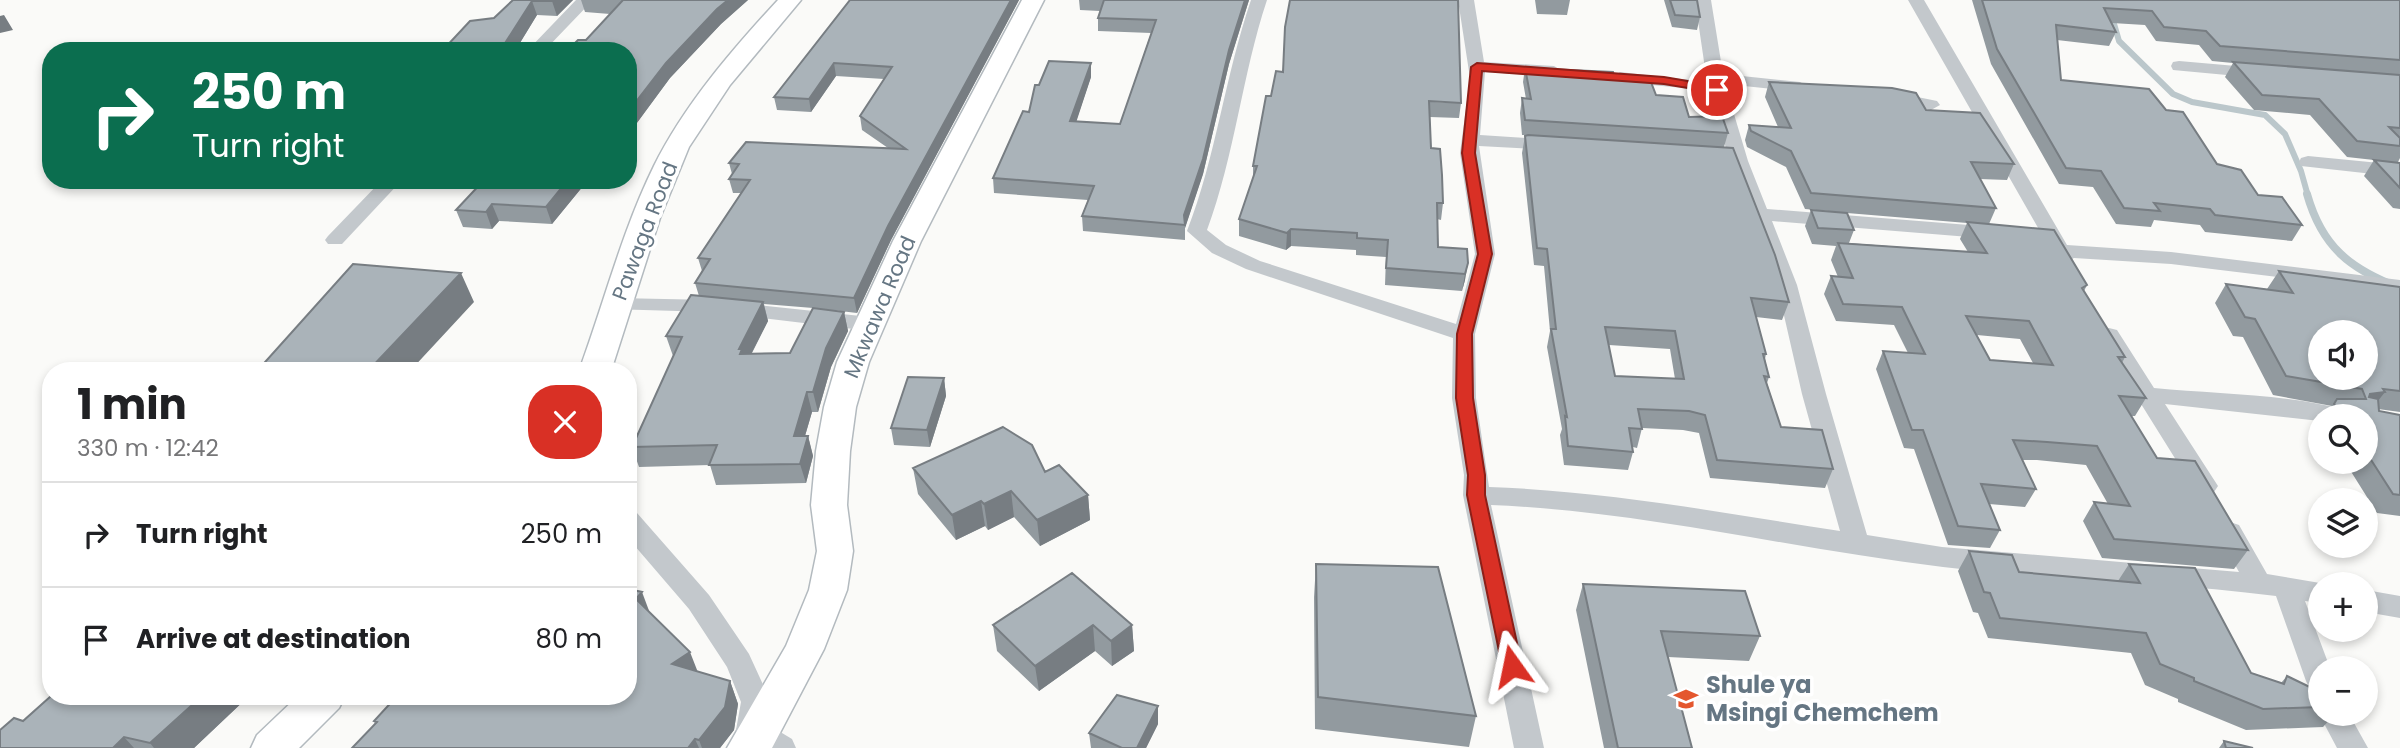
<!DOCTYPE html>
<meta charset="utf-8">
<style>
:root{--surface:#fff;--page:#f6f6f6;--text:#202124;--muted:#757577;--line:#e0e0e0}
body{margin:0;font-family:Poppins,sans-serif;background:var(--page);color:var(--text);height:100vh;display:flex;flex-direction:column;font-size:26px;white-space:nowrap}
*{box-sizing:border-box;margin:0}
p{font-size:23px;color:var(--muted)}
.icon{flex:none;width:38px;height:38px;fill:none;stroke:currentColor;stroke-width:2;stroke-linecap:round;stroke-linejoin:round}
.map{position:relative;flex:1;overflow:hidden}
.panel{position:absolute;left:42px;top:362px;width:595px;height:343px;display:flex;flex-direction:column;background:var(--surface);border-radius:28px;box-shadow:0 4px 10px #0003}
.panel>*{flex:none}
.guide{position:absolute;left:42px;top:42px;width:595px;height:147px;border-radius:28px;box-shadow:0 4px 10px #0003;background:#0b6e4f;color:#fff;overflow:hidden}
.controls{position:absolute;left:2308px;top:320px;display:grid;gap:14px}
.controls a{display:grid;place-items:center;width:70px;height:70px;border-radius:50%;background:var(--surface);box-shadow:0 4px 10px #0003;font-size:35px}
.pin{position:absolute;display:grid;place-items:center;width:60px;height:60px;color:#fff;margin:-30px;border:4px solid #fff;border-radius:50%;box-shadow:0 2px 7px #0007}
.me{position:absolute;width:77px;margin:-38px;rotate:348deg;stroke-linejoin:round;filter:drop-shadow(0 0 5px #0008)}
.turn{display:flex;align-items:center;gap:24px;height:147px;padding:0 35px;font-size:32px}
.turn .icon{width:91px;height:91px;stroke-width:2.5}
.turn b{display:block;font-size:49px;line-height:60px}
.round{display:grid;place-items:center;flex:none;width:74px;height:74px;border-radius:28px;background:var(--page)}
.head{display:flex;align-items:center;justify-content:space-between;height:119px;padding:0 35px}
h1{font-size:42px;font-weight:700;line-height:52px}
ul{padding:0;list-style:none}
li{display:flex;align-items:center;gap:21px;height:105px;padding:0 35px;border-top:2px solid var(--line)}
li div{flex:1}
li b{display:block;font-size:26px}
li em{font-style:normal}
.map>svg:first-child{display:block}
</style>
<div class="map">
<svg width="2400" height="748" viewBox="0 0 2400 748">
<rect width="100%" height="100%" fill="#fafaf8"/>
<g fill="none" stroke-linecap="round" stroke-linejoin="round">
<!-- stream-far1 -->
<path stroke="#bbc7cb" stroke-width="6" d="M2102,0l8,10 9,31 54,53 19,8 73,13 20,19 16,37 7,25"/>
<!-- stream -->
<path stroke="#bbc7cb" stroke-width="8" d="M2307,194c15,53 43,75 93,94"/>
<!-- secondary casing -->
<g stroke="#b3babf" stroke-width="3">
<path id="secondary" d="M778,0h23l-71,85 -41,62 -29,71 -49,153h-32c25,-68 43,-140 75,-205 31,-62 78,-116 124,-166z
M1022,0h22l-123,241 -52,121 -13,45 -6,44 -3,54 6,46 -6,39 -23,59 -52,99h-45l59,-102 23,-56 8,-39 -6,-46 5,-54 8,-44 13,-45 56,-121z
M298,696h47l-6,12 -40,40h-48l6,-13z"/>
</g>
<!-- street -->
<path fill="#c3c8cc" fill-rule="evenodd" d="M576,0h17l-49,51h-17z
M1251,0h16c-25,75 -32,155 -60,230l19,15 34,16 196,63 19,-70 -15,-101 10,-75 -12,-78h16l10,62 70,4 8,5 -8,5 -69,-4 -5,63 74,5 9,5 -9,5 -75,-4 16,108 -20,80 1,64 13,89c118,4 234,26 351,44l-38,-137 -25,-109 -47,-124 -21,-68 -15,-4 -74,-7 -8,-5 8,-5 87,10 -12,-82h16l12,74 77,8 8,5 -8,5 -75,-8 23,77 19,48 227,18 7,2 3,4 -3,4 -7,2 -222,-18 25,64 29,109 41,141 75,12 297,25 -22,-40 4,-7 9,-3 9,3 28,49 59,10h-6v19l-15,-2 25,67h-10v25l-10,-4 -4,-8 -30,-85c-111,-14 -223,-16 -333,-29 -152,-18 -300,-56 -452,-62l53,243h-30l-51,-253 1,-20 -12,-77 1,-60 -207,-69 -34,-16 -25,-22c29,-74 38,-155 64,-231z
M1908,0h16l143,245 104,7 229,28v12l-229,-28 -97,-6 -10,5 -7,-2z
M2179,61l80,7 8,5 -8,5 -86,-8 -2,-4 2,-4z
M1893,92l44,9 3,4 -9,5 -44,-9 -3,-4z
M2308,156l92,9v12l-99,-11 -2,-4 2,-4z
M382,180h20l-60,64h-14l-3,-4 3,-4z
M617,298l95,2 158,17 8,2 3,5 -3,5 -8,2 -158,-19 -103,-3 -3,-5 3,-5z
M2109,328l8,2 37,58c62,6 133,6 192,22l4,6h-30v5l-155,-17 53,82 -4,6 -9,3 -9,-3 -98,-157 3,-5z
M628,511l9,2 72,82 40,59 22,48 -4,22 25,15 4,9h-41l-15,-9 -4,-9 5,-28 -14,-35 -38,-58 -61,-71z
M2366,590l34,6v22l-34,-6z
M2320,711v3h29l19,34h-31l-18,-34z"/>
<!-- secondary -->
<use href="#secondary" fill="#fff" fill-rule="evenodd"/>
</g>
<!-- wall -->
<path fill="#929a9f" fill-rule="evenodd" d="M513,0h60l-16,16 -20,-1 -22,36h-73l52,-33z
M581,0h167l-27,24 -51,54 -42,57v-84l-60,-1 18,-10 24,-26 -25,-2z
M850,0h169l-128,240 -34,73 -25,-3 12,2 4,19 -17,36 -13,45h-6l-7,24h3l5,20 -7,27 -90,2 -6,-20 -71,2 -7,-20 41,-91 -7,-20 33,-40 -4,-13 7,-12 -4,-13 43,-65h-8l-4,-14 3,-5 -3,-11 159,-15 -26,-18 -2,-14 24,-37 -48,-3 -25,36 -34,-2 -3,-13zM764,304l49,4 -23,45h-38l16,-32z
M1079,0h170l-20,64 -26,110 -18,54v12l-102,-9 -1,-15 6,-16 -94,-7 -1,-15 36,-66 10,-27 52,-22v14l-15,44 44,3 31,-91 -53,-2v-13l2,-7 -20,-1z
M1535,0h35l-3,15 -30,-1z
M1664,0h33l3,17 -3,13 -25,-3z
M1972,0h428v158l-2,4 2,1v46l-7,-1 -29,-32 10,-16 -27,-3 -37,-42 -56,-5 -29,-33 8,-14 -21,-2 -13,-16 -43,-4 -11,-16 -33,-2 4,9 -7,14 -52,-6 4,40 105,30 51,54 41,31 44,30 -10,16 -87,-9 -5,-7 -46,-5 -3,7 -35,-3 -23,-37 -34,-3 -68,-120z
M1525,68l89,7 42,20 33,22 39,16 -4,14 65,155 -7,18 -26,-3 10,37 -1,5 4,18 -2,6 14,44 52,42 -8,19 -115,-10 -11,-45 -16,-3 -41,-2 -5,20 -4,-1v5l-5,18 -64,-5 -4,-30 2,-6 -15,-82 3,-16 -6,-65 -10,-1 -12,-112 3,-17 1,-1h-4l-2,-22 2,-15 4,1 -3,-17zM1609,345l61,4 5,30 -60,-3z
M1769,82l157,28 88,54 -7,16 -27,-1 16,29 -7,16 98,61 -3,6 41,66 -3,6 24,35 -11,18h-4l26,42 91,92 -14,19 -132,-11 -19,-37 11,-19 14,2 -22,-39 -49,-5h-15l14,29 -11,18 -36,-3 11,26 -10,18 -42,-3 -34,-96 -10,-1 -28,-79 7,-18 25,2 -14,-28 -58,-4 -12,-27 7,-18 7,1 -7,-17 5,-14 -24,-2 -7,-18 6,-16 29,2 -35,-3 -19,-42 -39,-20 -2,-7 4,-15 29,2 -13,-30zM1847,213l120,10 -7,16 8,13 -119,-9 5,-13zM1977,335l43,4 13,24 -43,-3z
M1271,96l190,7 -2,15 -29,-1 1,31 12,55 -2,17 -4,-1 1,28 29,2 -2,31 -3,11 -77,-6 1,-28 -30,-2v-5l-65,-4 -5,4 -47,-14v-17l14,-41v-12z
M475,180h113l-36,44 -53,-3 -7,8 -29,-2 -7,-17 28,-30z
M2279,271l121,16v125l-22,-3 1,2 21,4v101l-23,-3 -32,-51h21v-46h-42l8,-10 -59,-11 -30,-58 -10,-1 -18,-33 11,-19 41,5z
M944,378l2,18 -16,51 -36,-2 -3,-17z
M913,468l132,4 43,23 2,25 -50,26 -26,-29 -26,13 -3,-4 -29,14 -38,-46z
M1969,551l50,21 99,9 11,-17 122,109 30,10 6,-7 33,16v22h15l-12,13 -77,3 -68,-28v-3l-33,-14 -14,-32 -143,-15 -10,-25 -5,-1 -15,-41z
M1316,564l160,152 -7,31 -154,-18 -1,-132z
M1583,584l177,52 -11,25 -81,-4 24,91h-88l-28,-138z
M650,613l47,59 33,9 8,23 -4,26 -14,18h-368l23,-24 -1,-3z
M993,625h139l2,26 -22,15 -17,-15 -56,40 -42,-40z
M51,696h198l-55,52h-194l23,-27z
M1158,724l-12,24h-55l-2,-15z
M2224,741l29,7h-34z"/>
<!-- shaded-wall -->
<path fill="#777d82" d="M553,0h20l-16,16 -5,-15z
M728,0h20l-27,24 -51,54 -42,57v-23l38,-49 51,-54z
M1011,0h8l-128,240 -34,73 -3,-15 34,-72z
M1245,0h4l-20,64 -26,110 -18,54 -1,-13 45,-165z
M532,1l5,14 -22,36h-15z
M4,15l9,15 -13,3v-17z
M834,63l2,13 -25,36 -2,-13z
M1091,63v14l-19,58 -2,-14z
M568,180h20l-36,44 -6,-17z
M492,204l7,17 -7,8 -6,-17z
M1291,229v17l-5,4 1,-17z
M1468,263l-3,17 -3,11 3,-17z
M461,273l13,29 -64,69h-42z
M763,302l5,19 -22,43 1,4 -8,-19z
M844,312l4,19 -17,36 -13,45 -5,-20 13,-44z
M944,378l2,18 -16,51 -3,-17z
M807,392l5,20 -13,44 -5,-20z
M2385,392l-15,19 -14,3 14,-20z
M808,436l5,20 -7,27 -6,-19z
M1011,491l3,26 -26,13 -4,-26z
M1088,495l2,25 -50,26 -3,-26z
M981,501l4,25 -29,14 -4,-25z
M642,592l9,24 -15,-17z
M1093,625l2,26 -56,40 -4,-25z
M1132,625l2,26 -22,15 -1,-25z
M690,652l9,23 -27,-11z
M730,681l8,23 -4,26 -14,18h-18l-3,-8z
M202,696h47l-55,52h-40l-4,-5z
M1158,706v18l-12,24h-9z
M124,737l10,11h-21z
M695,739l4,9h-11z"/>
<!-- building -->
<path fill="#aab3b9" stroke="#777d82" stroke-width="2" fill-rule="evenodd" d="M513,0h40l-1,1h-20l-32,50h-58l28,-30 24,-3z
M623,0h105l-11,9 -51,54 -38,49v-61h-67l7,-1 10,-10h8z
M850,0h161l-123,226 -34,72 -159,-15 15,-24 -12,-1 52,-78 -21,-1 10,-15 -10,-1 17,-21 160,7 -46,-33 32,-49 -58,-4 -25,36 -35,-2z
M1104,0h141l-16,50 -26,109 -19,56 1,10 -103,-9 12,-30 -101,-8 30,-67 6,1 6,-27h4l10,-24 42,2 -21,58 50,3 36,-104 -58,-2z
M1290,0h168l3,103 -32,-2 2,47 9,1 2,26 1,28h-6l1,44 29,2 1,14 -3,11 -79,-6 2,-28 -31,-2v-5l-66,-4 -4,4 -48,-14 18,-53h-4l13,-70h5l5,-25 7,1 2,-45z
M1670,0h27l3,17 -25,-2z
M1982,0h418v60l-180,-14 -14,-15 -42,-4 -12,-16 -48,-3 12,24 -60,-7 5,55 88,9 17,21 17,2 34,52 24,6 17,25 24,2 20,28 -87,-10 -5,-6 -56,-6 6,8 -36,-3 -23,-37 -35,-3 -69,-119z
M2233,62l167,13v53l-11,-1 11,11v8l-43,-5 -38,-42 -57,-4z
M1525,68l88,4 1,3 35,2 7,18 27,2 6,20 33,-1 6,17 -203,-13 -3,-22 9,1z
M1769,82l123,6 24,5 10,17 54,3 34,51 -43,-2 25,46 -185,-15 -20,-42 -40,-20 -2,-6 42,3z
M1528,135l205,13 42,107 14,47 -38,-4 15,56h-3l6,23 -5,-1 17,51 41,3 11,39 -116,-9 -12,-45 -16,-4 -51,-2 4,20 -13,-1 4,24 -65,-6 -3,-30 2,1 -16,-88h5l-9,-80 -10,-1 -12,-112zM1605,327l70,4 9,48 -69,-3z
M2374,160l26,3v25z
M484,180h84l-22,27 -54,-3 -6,8 -30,-2z
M1811,210l36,3 7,17 -36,-2z
M1967,222l87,8 33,55 -5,3 43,69h-7l28,41 -27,-2 38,62 38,3 53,89 -134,-11 -20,-37 36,4 -33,-60 -50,-4 -34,-2 23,49 -55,-5 19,46 -42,-4 -35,-96h-11l-29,-79 42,3 -23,-47 -59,-3 -12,-28 22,2 -15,-35 149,10zM1966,316l63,5 24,44 -63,-5z
M353,264l108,9 -93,98h-111z
M2279,271l121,16v104l-17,-2 2,3 -15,2 -1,3 9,2 1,12 21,4v80l-7,-1 -27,-42v-36h-24l-8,-12 3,-5h29l-4,-10 -76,-13 -31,-57 -10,-2 -19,-33 67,9zM2320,332h46v46h-46z
M691,295l72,7 -24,47h3l-2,5 50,-1 23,-45 31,4 -18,36 -13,44h-6l-13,44h14l-8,28 -91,1 8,-20 -85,2 50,-110 -16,-1z
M908,377l36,1 -17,52 -36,-2z
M1003,427l29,18 13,27 14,-7 29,30 -51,25 -26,-29 -27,13 -3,-3 -29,14 -39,-47z
M1969,551l43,4 7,17 121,11 -11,-19 66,4 56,105 33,11 3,-8 33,16v15l-57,2 -69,-28v-3l-34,-14 -14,-31 -146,-15 -10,-25 -6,-1z
M1316,564l122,3 38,149 -158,-19z
M1072,573l60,52 -21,16 -18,-16 -58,41 -42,-41z
M1583,584l162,7 15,45 -99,-5 31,117h-74z
M628,589l14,3 -6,7 54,53 -18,12 58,17 -5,26 -26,33 -4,-1 -7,9h-336l25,-26 -3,-1 23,-25h231z
M1117,695l41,11 -21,42h-15l-33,-15z
M51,696h151l-52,47 -26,-6 -11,11h-113v-18l14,-12 9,3z
M2224,741l29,7h-27z"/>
<!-- route -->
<path fill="#d93025" stroke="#8d1f18" stroke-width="2" d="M1477,63l187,14 53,9 6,4 -6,3 -53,-9 -182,-13 -7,82 17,101 -20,80 1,64 12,77v20l37,171 -3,6 -7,2 -7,-2 -3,-6 -35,-171 1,-20 -12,-77 1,-64 21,-80 -16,-101 9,-86z"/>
<!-- icons -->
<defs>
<g id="school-bare" transform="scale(1.89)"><path d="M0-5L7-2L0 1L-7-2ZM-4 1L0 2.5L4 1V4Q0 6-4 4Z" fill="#e4572e" stroke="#fff" stroke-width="2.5" paint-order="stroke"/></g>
</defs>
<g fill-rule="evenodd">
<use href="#school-bare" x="1686" y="699"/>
</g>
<g text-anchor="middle" stroke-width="7" stroke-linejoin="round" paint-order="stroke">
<!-- street labels -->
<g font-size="21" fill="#657683" stroke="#fff">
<text transform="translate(645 231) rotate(-69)" y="7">Pawaga Road</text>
<text transform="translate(880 307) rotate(-67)" y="7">Mkwawa Road</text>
</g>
<!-- near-poi labels -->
<g font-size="24" font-weight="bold" fill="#657683" stroke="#fff" text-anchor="start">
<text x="1706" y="693">Shule ya<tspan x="1706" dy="28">Msingi Chemchem</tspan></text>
</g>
</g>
</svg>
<div class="controls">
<a><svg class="icon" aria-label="sound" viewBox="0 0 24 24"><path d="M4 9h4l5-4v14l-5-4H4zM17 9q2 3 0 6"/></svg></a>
<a><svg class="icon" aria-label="search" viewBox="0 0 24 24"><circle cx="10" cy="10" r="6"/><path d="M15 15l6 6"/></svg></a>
<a><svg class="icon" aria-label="layers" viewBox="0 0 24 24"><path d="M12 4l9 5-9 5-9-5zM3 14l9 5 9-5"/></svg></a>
<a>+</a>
<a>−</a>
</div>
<div class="pin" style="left:1717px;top:90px;background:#d93025"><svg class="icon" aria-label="arrive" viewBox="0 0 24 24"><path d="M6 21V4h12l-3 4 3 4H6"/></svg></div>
<svg class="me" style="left:1512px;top:666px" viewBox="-20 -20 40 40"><path d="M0-17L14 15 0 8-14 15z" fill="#d93025" stroke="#fff" stroke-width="4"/></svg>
<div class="guide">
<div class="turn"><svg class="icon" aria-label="right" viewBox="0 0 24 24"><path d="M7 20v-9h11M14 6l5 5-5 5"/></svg><div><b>250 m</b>Turn right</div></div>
</div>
<section class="panel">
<div class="head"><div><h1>1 min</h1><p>330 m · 12:42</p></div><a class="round" style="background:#d93025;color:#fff"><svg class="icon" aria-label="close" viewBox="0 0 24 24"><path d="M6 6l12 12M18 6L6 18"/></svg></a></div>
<ul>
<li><svg class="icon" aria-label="right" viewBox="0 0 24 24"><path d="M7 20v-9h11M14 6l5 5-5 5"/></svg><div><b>Turn right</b></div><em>250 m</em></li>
<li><svg class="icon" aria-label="arrive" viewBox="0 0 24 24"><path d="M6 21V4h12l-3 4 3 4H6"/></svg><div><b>Arrive at destination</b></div><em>80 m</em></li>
</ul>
</section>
</div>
